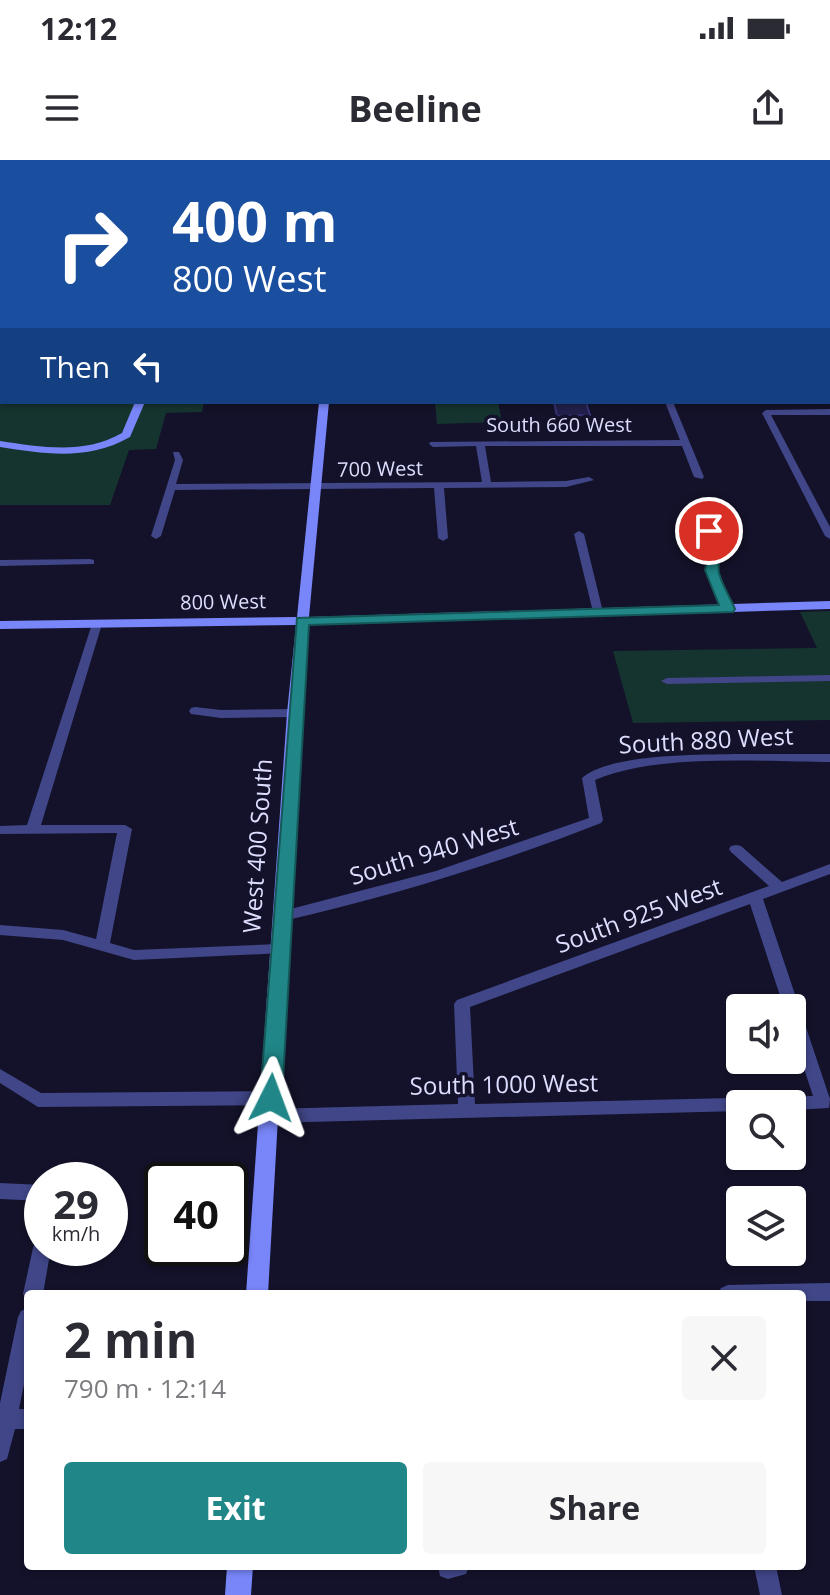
<!DOCTYPE html>
<meta charset="utf-8">
<style>
:root{--surface:#fff;--page:#f7f7f7;--text:#2b2b33;--muted:#7c7c81;--accent:#208687}
body{margin:0;font-family:"Open Sans",sans-serif;background:var(--page);color:var(--text);height:100vh;display:flex;flex-direction:column;font-size:30px;white-space:nowrap}
*{box-sizing:border-box;margin:0}
p{font-size:26px;color:var(--muted)}
.icon{flex:none;width:44px;height:44px;fill:none;stroke:currentColor;stroke-width:2;stroke-linecap:round;stroke-linejoin:round}
.map{position:relative;flex:1;overflow:hidden}
.drawer{position:absolute;left:24px;top:1130px;width:782px;height:280px;display:flex;flex-direction:column;background:var(--surface);border-radius:8px;box-shadow:0 2px 6px #0004}
.drawer>*{flex:none}
.top-card{position:absolute;left:0px;top:0px;width:830px;height:244px;box-shadow:0 2px 6px #0004;background:#1a4fa0;color:#fff;overflow:hidden}
.buttons{position:absolute;left:726px;top:834px;display:grid;gap:16px}
.buttons a{display:grid;place-items:center;width:80px;height:80px;border-radius:8px;background:var(--surface);box-shadow:0 2px 6px #0004;font-size:40px}
.speed{position:absolute;left:24px;top:1002px;display:flex;gap:16px;font-size:40px;font-weight:700;text-align:center}
.speed>*{display:grid;place-content:center;width:104px;height:104px;border-radius:50%;background:var(--surface);box-shadow:0 2px 6px #0004;line-height:1}
.speed small{font-size:20px;font-weight:400}
.speed .limit{border:4px solid #111;border-radius:12px;background:#fff;color:#111}
.pin{position:absolute;display:grid;place-items:center;width:68px;height:68px;color:#fff;margin:-34px;border:4px solid #fff;border-radius:50%;box-shadow:0 2px 8px #0007}
.me{position:absolute;width:88px;margin:-44px;rotate:3deg;stroke-linejoin:round;filter:drop-shadow(0 0 6px #0008)}
.turn{display:flex;align-items:center;gap:28px;height:168px;padding:0 40px;font-size:36px}
.turn .icon{width:104px;height:104px;stroke-width:2.5}
.turn b{display:block;font-size:56px;line-height:68px}
.then{display:flex;align-items:center;height:76px;padding:0 40px;background:#0003;gap:16px;font-size:30px}
.round{display:grid;place-items:center;flex:none;width:84px;height:84px;border-radius:8px;background:var(--page)}
.summary{display:flex;align-items:center;justify-content:space-between;height:136px;padding:0 40px}
h1{font-size:48px;font-weight:700;line-height:60px}
.action{display:flex;gap:16px;margin-top:auto;padding:16px 40px}
.action a{flex:1;height:92px;border-radius:8px;background:var(--accent);color:#fff;font-size:32px;font-weight:700;line-height:92px;text-align:center}
.action a+a{background:var(--page);color:var(--text)}
.status{display:flex;justify-content:space-between;align-items:center;height:56px;padding:0 40px;background:var(--surface);direction:ltr}
.status svg{height:22px;fill:currentColor}
header{display:flex;justify-content:space-between;align-items:center;height:104px;padding:0 40px;background:var(--surface);font-size:36px;font-weight:700}
.map>svg:first-child{display:block}
</style>
<div class="status"><b>12:12</b><svg viewBox="0 0 49 12"><path d="M0 12V9h3v3zM5 12V6h3v6zM10 12V3h3v9zM15 12V0h3v12zM26 1h20v11H26zM47 4h2v5h-2z"/></svg></div>
<header><svg class="icon" aria-label="menu" viewBox="0 0 24 24"><path d="M4 6h16M4 12h16M4 18h16"/></svg>Beeline<svg class="icon" aria-label="share" viewBox="0 0 24 24"><path d="M12 15V3M7 8l5-5 5 5M5 13v7h14v-7"/></svg></header>
<div class="map">
<svg width="830" height="1435" viewBox="0 0 830 1435">
<rect width="100%" height="100%" fill="#13122a"/>
<!-- green -->
<path fill="#16342f" d="M0,189l2,53h202l-2,10 -36,1 -10,36 -27,1 -19,55h-110z
M498,242l4,20 -65,2 -2,-21z
M830,451v109l-197,3 -20,-72 204,-3 -17,-36z"/>
<!-- building -->
<path fill="#221f4b" stroke="#373275" stroke-width="2" d="M554,242h32l4,13 -33,1z"/>
<g fill="none" stroke-linecap="round" stroke-linejoin="round">
<!-- street -->
<path fill="#404687" fill-rule="evenodd" d="M16,0h6l-8,2z
M75,0h6l-8,2z
M130,0h6l-7,2z
M190,0h6l-7,2z
M420,0h6v2h-6z
M483,0h6v2h-6z
M553,0h6l1,2h-6z
M616,0h6l1,2h-6z
M794,0h7l2,2h-7z
M828,7h2v4h-2z
M2,17v5l-2,1v-5z
M828,31l2,1v5l-2,-1z
M828,51h2v4h-2z
M828,90l2,1v6l-2,-1z
M0,113h2v4h-2z
M0,174h2v4h-2z
M828,202h2v7h-2z
M665,242h8l31,75 -2,2 -8,-2 -12,-31h-197l6,36 75,-1 23,-4 5,3 -28,7 -122,1 4,50 -5,3 -5,-3 -4,-50 -259,2 -14,46 -5,3 -5,-3 24,-76 -2,-8h6l4,8 -7,24 306,-2 -6,-36 -43,1 -4,-3 1,-2 250,-2z
M830,249v6h-59l59,112v12l-5,-3 -63,-123 4,-3z
M706,369h6l10,23 -6,18 17,39 -1,2h-8l-1,-2 -17,-39 6,-18 -8,-21z
M579,371l5,3 19,78 -1,2 -4,1 -5,-3 -19,-78z
M90,399l4,1v4l-94,2v-6z
M97,461l5,3 -61,201h84l7,4 -22,114 24,7 145,-6 5,1 2,4 -2,4 -150,7 -71,-20 -63,-5v-10l63,5 33,9 21,-106 -117,1v-8l27,-1 65,-201z
M830,515v6l-163,3 -6,-3 6,-3z
M195,547l26,3 73,-1 6,4 -6,4 -73,1 -30,-4 -2,-3 2,-3z
M740,594h90v8c-68,0 -173,-9 -235,18l8,40 -2,3c-104,41 -209,73 -318,98l-7,-5 7,-5 153,-40 153,-53 -7,-40c29,-25 119,-23 158,-24z
M736,685l5,1 41,36 48,-18v10l-67,25 67,200 -1,9 -37,2v-6h-52v7l-471,12 -6,-2 -2,-5 2,-5 6,-2 189,-5 -4,-100 3,-4 312,-114 -38,-34 -2,-3 2,-3zM750,744l34,104h8v24l21,64 -338,8 -5,-97z
M0,909l41,24 230,-2 6,2 2,5 -2,5 -6,2 -233,2 -38,-24z
M0,1023l42,2v16l-42,-2z
M42,1080v8h9l-8,46h-15v7l-5,-7 10,-46 2,-6z
M830,1123v18h-28v-7h-84l3,-6 7,-3z
M28,1148v57l-9,44h9v20h-13l-8,30 -7,3v-59l18,-86 3,-6z
M438,1406h31l-3,8 -18,5 -8,-3z
M754,1406h22l6,29h-22z"/>
<!-- secondary -->
<path fill="#7986f9" fill-rule="evenodd" d="M350,0h6v2h-6z
M828,76h2v4h-2z
M0,85h2v4h-2z
M828,211h2v6h-2z
M135,242h10l-15,35c-42,24 -85,17 -130,10v-6c42,6 83,14 122,-8z
M319,242h10l-20,215 521,-16v8l-521,16 -8,88 -33,581h-22l41,-581 9,-88 -296,4v-8l297,-4z
M227,1406h26l-2,29h-26z"/>
</g>
<!-- route -->
<path fill="#208687" stroke="#155758" stroke-width="2" d="M709,367c20,10 7,31 10,46 3,12 11,24 16,36l-2,3 -424,13 -27,473 -3,6h-16l-3,-6 37,-480 422,-13 -14,-35 5,-18 -7,-21z"/>
<g text-anchor="middle" stroke-width="7" stroke-linejoin="round" paint-order="stroke">
<!-- far-street labels -->
<g font-size="20" fill="#dddefe" stroke="#13122a">
<text x="559" y="272">South 660 West</text>
<text transform="translate(380 309) rotate(-1)" y="7">700 West</text>
<text transform="translate(223 442) rotate(-1)" y="7">800 West</text>
</g>
<!-- street labels -->
<g font-size="24" fill="#dddefe" stroke="#13122a">
<text transform="translate(706 581) rotate(-3)" y="8">South 880 West</text>
<text transform="translate(258 686) rotate(-86)" y="8">West 400 South</text>
<text transform="translate(434 692) rotate(-17)" y="8">South 940 West</text>
<text transform="translate(639 756) rotate(-20)" y="8">South 925 West</text>
<text transform="translate(504 925) rotate(-1)" y="8">South 1000 West</text>
</g>
</g>
</svg>
<div class="buttons">
<a><svg class="icon" aria-label="sound" viewBox="0 0 24 24"><path d="M4 9h4l5-4v14l-5-4H4zM17 9q2 3 0 6"/></svg></a>
<a><svg class="icon" aria-label="search" viewBox="0 0 24 24"><circle cx="10" cy="10" r="6"/><path d="M15 15l6 6"/></svg></a>
<a><svg class="icon" aria-label="layers" viewBox="0 0 24 24"><path d="M12 4l9 5-9 5-9-5zM3 14l9 5 9-5"/></svg></a>
</div>
<div class="speed"><div>29<small>km/h</small></div><div class="limit">40</div></div>
<div class="pin" style="left:709px;top:371px;background:#d93025"><svg class="icon" aria-label="arrive" viewBox="0 0 24 24"><path d="M6 21V4h12l-3 4 3 4H6"/></svg></div>
<svg class="me" style="left:271px;top:938px" viewBox="-20 -20 40 40"><path d="M0-17L14 15 0 8-14 15z" fill="#208687" stroke="#fff" stroke-width="4"/></svg>
<div class="top-card">
<div class="turn"><svg class="icon" aria-label="right" viewBox="0 0 24 24"><path d="M7 20v-9h11M14 6l5 5-5 5"/></svg><div><b>400 m</b>800 West</div></div>
<div class="then">Then<svg class="icon" aria-label="left" viewBox="0 0 24 24"><path d="M17 20v-9H6M10 6l-5 5 5 5"/></svg></div>
</div>
<section class="drawer">
<div class="summary"><div><h1>2 min</h1><p>790 m · 12:14</p></div><a class="round"><svg class="icon" aria-label="close" viewBox="0 0 24 24"><path d="M6 6l12 12M18 6L6 18"/></svg></a></div>
<div class="action"><a>Exit</a><a>Share</a></div>
</section>
</div>
